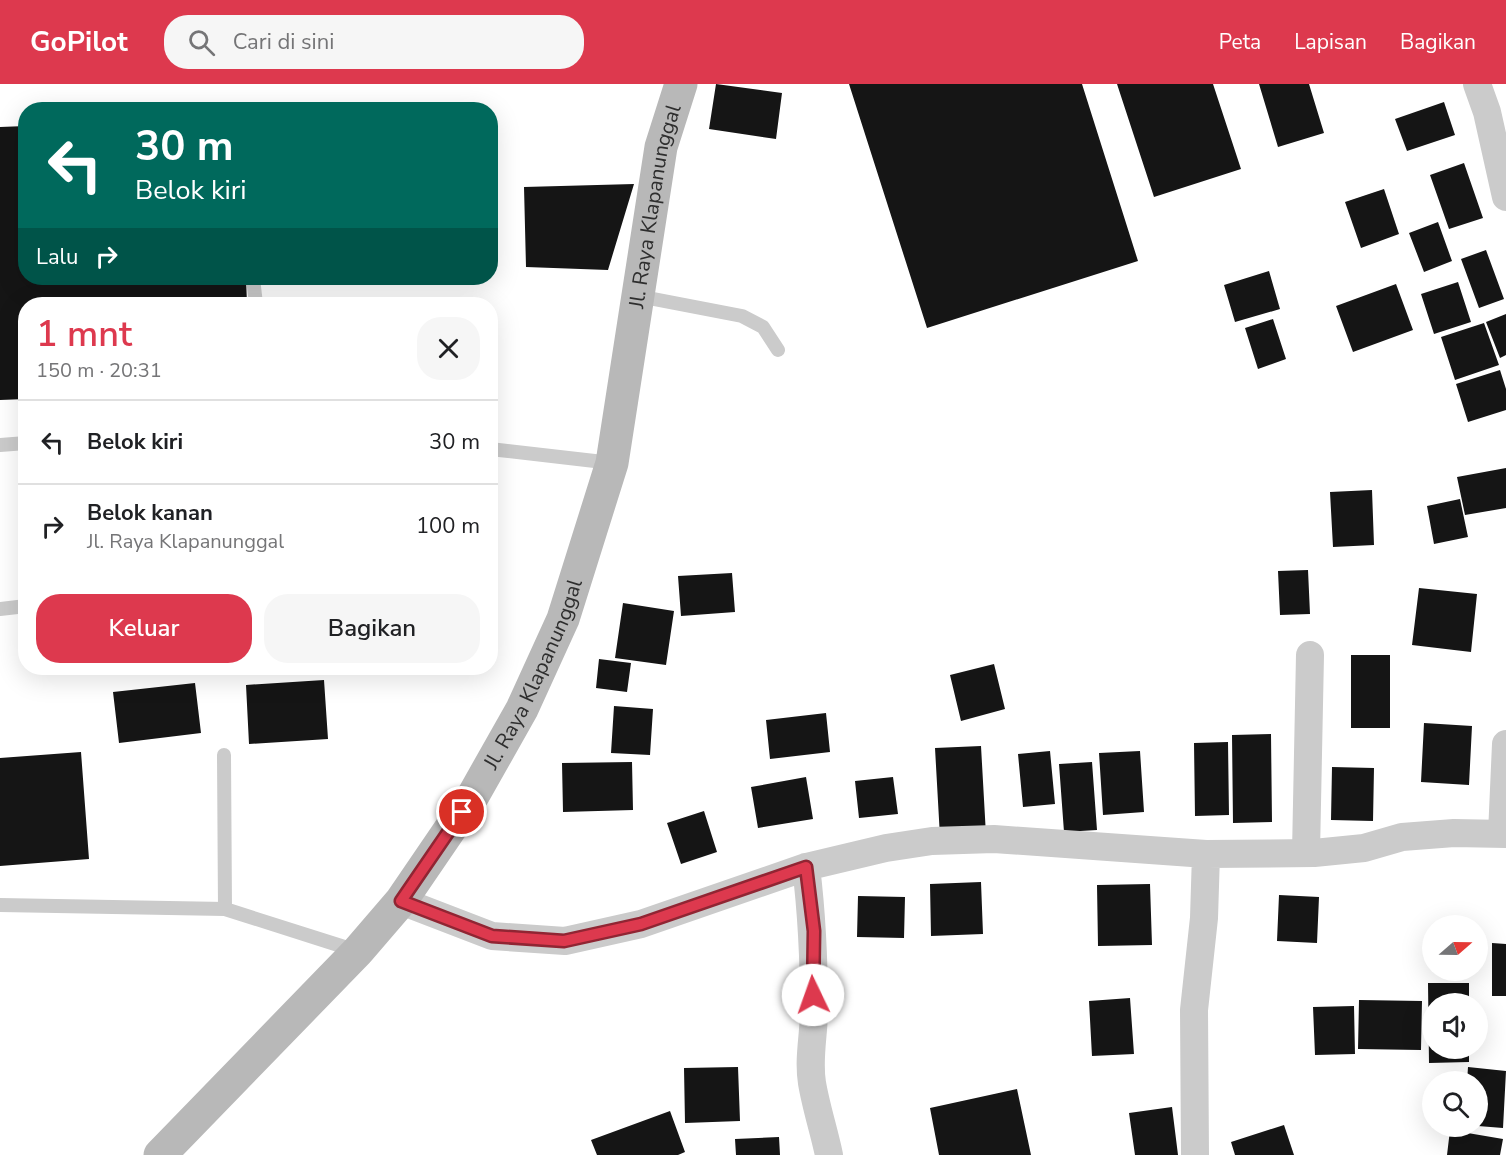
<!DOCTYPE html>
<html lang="id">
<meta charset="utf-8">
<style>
:root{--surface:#fff;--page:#f6f6f6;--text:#202124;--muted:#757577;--line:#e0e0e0;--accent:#dd394e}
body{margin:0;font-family:"Nunito Sans",sans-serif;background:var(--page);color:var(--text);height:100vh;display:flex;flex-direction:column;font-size:22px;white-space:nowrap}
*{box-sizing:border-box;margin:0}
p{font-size:20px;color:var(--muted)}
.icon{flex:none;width:33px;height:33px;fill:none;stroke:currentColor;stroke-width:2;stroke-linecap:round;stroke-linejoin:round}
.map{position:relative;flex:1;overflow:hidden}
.sheet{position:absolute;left:18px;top:213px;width:480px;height:378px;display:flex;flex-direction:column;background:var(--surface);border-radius:24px;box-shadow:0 6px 24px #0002}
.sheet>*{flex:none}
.banner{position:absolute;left:18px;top:18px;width:480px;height:183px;border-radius:24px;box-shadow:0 6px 24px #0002;background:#00695c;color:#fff;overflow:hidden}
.needle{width:39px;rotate:70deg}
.tools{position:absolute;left:1422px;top:831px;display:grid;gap:12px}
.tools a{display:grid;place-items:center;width:66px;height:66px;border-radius:50%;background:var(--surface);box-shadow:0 6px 24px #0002;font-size:30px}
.pin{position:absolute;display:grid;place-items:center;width:51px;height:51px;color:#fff;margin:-26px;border:3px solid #fff;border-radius:50%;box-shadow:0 2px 6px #0007}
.me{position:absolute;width:66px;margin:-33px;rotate:357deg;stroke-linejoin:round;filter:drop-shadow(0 0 4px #0008)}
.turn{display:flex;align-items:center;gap:21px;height:126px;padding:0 18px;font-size:27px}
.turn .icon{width:78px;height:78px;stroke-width:2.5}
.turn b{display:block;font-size:42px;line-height:51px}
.then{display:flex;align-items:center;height:57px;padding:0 18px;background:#0003;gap:12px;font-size:22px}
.round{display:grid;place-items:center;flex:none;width:63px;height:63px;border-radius:24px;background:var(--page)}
.headline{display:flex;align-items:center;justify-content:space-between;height:102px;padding:0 18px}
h1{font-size:36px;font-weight:600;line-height:45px;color:var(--accent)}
.button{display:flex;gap:12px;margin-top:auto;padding:12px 18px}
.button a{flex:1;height:69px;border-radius:24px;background:var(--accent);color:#fff;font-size:24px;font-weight:600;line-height:69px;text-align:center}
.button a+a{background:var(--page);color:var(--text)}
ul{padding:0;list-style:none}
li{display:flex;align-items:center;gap:18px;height:84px;padding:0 18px;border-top:2px solid var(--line)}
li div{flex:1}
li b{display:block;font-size:22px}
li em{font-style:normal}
header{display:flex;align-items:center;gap:36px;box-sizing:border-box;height:84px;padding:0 30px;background:var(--accent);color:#fff}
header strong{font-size:28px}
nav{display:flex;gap:33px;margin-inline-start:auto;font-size:21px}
.search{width:420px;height:54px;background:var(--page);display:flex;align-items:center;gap:15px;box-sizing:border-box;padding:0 21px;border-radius:24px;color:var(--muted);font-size:22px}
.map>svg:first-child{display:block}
</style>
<header>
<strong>GoPilot</strong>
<div class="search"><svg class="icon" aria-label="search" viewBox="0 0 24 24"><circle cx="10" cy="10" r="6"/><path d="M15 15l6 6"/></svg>Cari di sini</div>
<nav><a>Peta</a><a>Lapisan</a><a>Bagikan</a></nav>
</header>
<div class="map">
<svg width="1506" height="1071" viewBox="0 0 1506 1071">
<rect width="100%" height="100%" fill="#fff"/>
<!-- building -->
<path fill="#151515" d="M716,0l66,9 -6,46 -67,-10z
M849,0h233l56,177 -211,67z
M1117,0h96l28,85 -87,28z
M1259,0h50l15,49 -46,14z
M1444,18l11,33 -48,16 -12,-32z
M26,42v152h220l1,26h-221v95l-26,1v-273z
M1464,79l19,55 -34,11 -19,-54z
M634,100l-26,86 -82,-3 -2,-80z
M1384,105l15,45 -38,14 -16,-46z
M1438,138l14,39 -28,11 -15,-39z
M1486,166l18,49 -25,9 -18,-49z
M1269,187l11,38 -45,13 -11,-37z
M1458,198l13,40 -37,12 -13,-40z
M1396,200l17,46 -60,22 -17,-46z
M1506,230v41l-6,3 -14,-36z
M1273,235l13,40 -28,10 -13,-41z
M1484,239l15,42 -44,15 -14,-43z
M1500,286l6,19v21l-38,12 -12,-38z
M1506,384v40l-41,7 -8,-38z
M1372,406l2,55 -41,2 -3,-55z
M1460,415l8,38 -34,7 -7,-38z
M1308,486l2,44 -30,1 -2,-44z
M732,489l3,39 -54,4 -3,-40z
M1419,504l58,6 -6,58 -59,-7z
M623,519l51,8 -8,54 -51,-7z
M1351,571h39v73h-39z
M599,575l32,4 -4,29 -31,-4z
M994,580l11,45 -44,12 -11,-46z
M324,596l4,59 -79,5 -3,-59z
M195,599l6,50 -82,10 -6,-51z
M614,622l39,3 -3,46 -39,-2z
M826,629l4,39 -60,7 -4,-39z
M1424,639l48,3 -3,59 -48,-3z
M1271,650l1,88 -39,1 -1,-88z
M1228,658l1,73 -34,1 -1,-73z
M981,662l5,89 -46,2 -5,-89z
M1050,667l5,53 -32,3 -5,-53z
M1140,667l4,61 -41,3 -4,-62z
M81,668l8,107 -89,7v-108z
M632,678l1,48 -70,2 -1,-49z
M1092,678l5,68 -33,2 -5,-68z
M1332,683l42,1 -1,53 -42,-1z
M806,693l7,42 -55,9 -7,-41z
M893,693l5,37 -39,4 -4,-37z
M704,727l13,41 -36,12 -14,-41z
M981,798l2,52 -52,2 -1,-52z
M1150,800l2,61 -54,1 -1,-61z
M1279,811l40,2 -2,46 -40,-2z
M858,812l47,1 -1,41 -47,-1z
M1492,859l14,1v52h-14z
M1428,899h41v21h-37v44h37v14l-40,1z
M1130,914l4,56 -42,2 -3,-55z
M1359,916l63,1 -1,49 -63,-1z
M1354,922l1,48 -40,1 -2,-48z
M738,983l2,54 -55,2 -1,-55z
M1468,983l38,4 -3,57 -25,-2v-44h-11z
M1017,1005l14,66h-92l-9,-47z
M1172,1023l6,48h-43l-6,-42z
M670,1027l15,41 -7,3h-81l-6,-15z
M1284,1041l10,30h-59l-4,-13z
M1450,1046l53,9 -3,16h-53z
M779,1053l1,18h-44l-1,-16z"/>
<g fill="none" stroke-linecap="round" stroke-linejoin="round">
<!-- lane -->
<path stroke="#cbcbcb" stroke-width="14" d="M253,194l3,26
M638,212l104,20 21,11 15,23
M0,361l26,-2
M490,365l122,14
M0,525l26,-3
M224,671l1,154
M0,821l225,4 132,42"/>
<!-- street -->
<path stroke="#cbcbcb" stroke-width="28" d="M1477,0l10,28 19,85
M1502,750l4,-90
M1306,769l4,-198
M806,783c6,48 8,95 8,143 0,25 -6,48 -2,73 4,24 12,48 17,72
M401,817l91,35 73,5 76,-17 165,-57 80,-19 46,-7 62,-2 212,15 108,-1 50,-5 38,-11 52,-4 52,1
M1195,1071l-1,-145 10,-92 2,-64"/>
<!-- secondary -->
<path stroke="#b8b8b8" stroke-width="33" id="s1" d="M160,1071l198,-204 43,-50 73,-107 48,-85 41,-90 49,-156 49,-316 20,-63"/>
</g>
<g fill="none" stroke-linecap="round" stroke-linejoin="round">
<!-- route casing -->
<g stroke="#902533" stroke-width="15">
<path id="route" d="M462,728l-61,89 91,35 72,5 77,-17 165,-57 8,64 -1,64"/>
</g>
<!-- route -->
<use href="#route" stroke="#dd394e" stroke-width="10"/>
</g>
<g text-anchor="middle" stroke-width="6" stroke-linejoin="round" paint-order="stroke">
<!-- street labels -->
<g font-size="21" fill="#2e2e2e" stroke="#fff">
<text dy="7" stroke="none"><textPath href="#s1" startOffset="1100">Jl. Raya Klapanunggal</textPath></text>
<text dy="7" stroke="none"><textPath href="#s1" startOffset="614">Jl. Raya Klapanunggal</textPath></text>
</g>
</g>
</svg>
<div class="tools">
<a><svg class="needle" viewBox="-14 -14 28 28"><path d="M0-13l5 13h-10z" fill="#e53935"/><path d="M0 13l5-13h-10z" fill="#757577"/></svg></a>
<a><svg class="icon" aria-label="sound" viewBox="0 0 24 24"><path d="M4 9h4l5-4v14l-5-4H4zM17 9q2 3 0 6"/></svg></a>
<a><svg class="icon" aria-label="search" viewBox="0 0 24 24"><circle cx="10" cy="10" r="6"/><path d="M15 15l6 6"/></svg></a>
</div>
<div class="pin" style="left:462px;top:728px;background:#d93025"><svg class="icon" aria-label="arrive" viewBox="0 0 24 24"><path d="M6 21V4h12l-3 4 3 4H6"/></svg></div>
<svg class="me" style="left:813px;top:911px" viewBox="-20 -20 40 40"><circle r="19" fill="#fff"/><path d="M0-13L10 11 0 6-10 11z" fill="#dd394e"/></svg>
<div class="banner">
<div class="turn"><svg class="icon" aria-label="left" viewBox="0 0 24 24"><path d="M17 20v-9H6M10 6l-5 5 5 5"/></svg><div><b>30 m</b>Belok kiri</div></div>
<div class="then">Lalu<svg class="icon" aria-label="right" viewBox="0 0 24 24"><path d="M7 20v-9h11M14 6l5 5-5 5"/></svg></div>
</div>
<section class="sheet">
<div class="headline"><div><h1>1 mnt</h1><p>150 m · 20:31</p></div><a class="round"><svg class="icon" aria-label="close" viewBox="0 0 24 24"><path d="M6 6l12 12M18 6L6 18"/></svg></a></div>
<ul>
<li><svg class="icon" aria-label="left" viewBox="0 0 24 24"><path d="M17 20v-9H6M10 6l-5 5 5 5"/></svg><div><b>Belok kiri</b></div><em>30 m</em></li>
<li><svg class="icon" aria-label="right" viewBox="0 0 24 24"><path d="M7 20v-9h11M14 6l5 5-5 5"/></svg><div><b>Belok kanan</b><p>Jl. Raya Klapanunggal</p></div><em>100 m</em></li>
</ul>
<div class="button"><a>Keluar</a><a>Bagikan</a></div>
</section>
</div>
